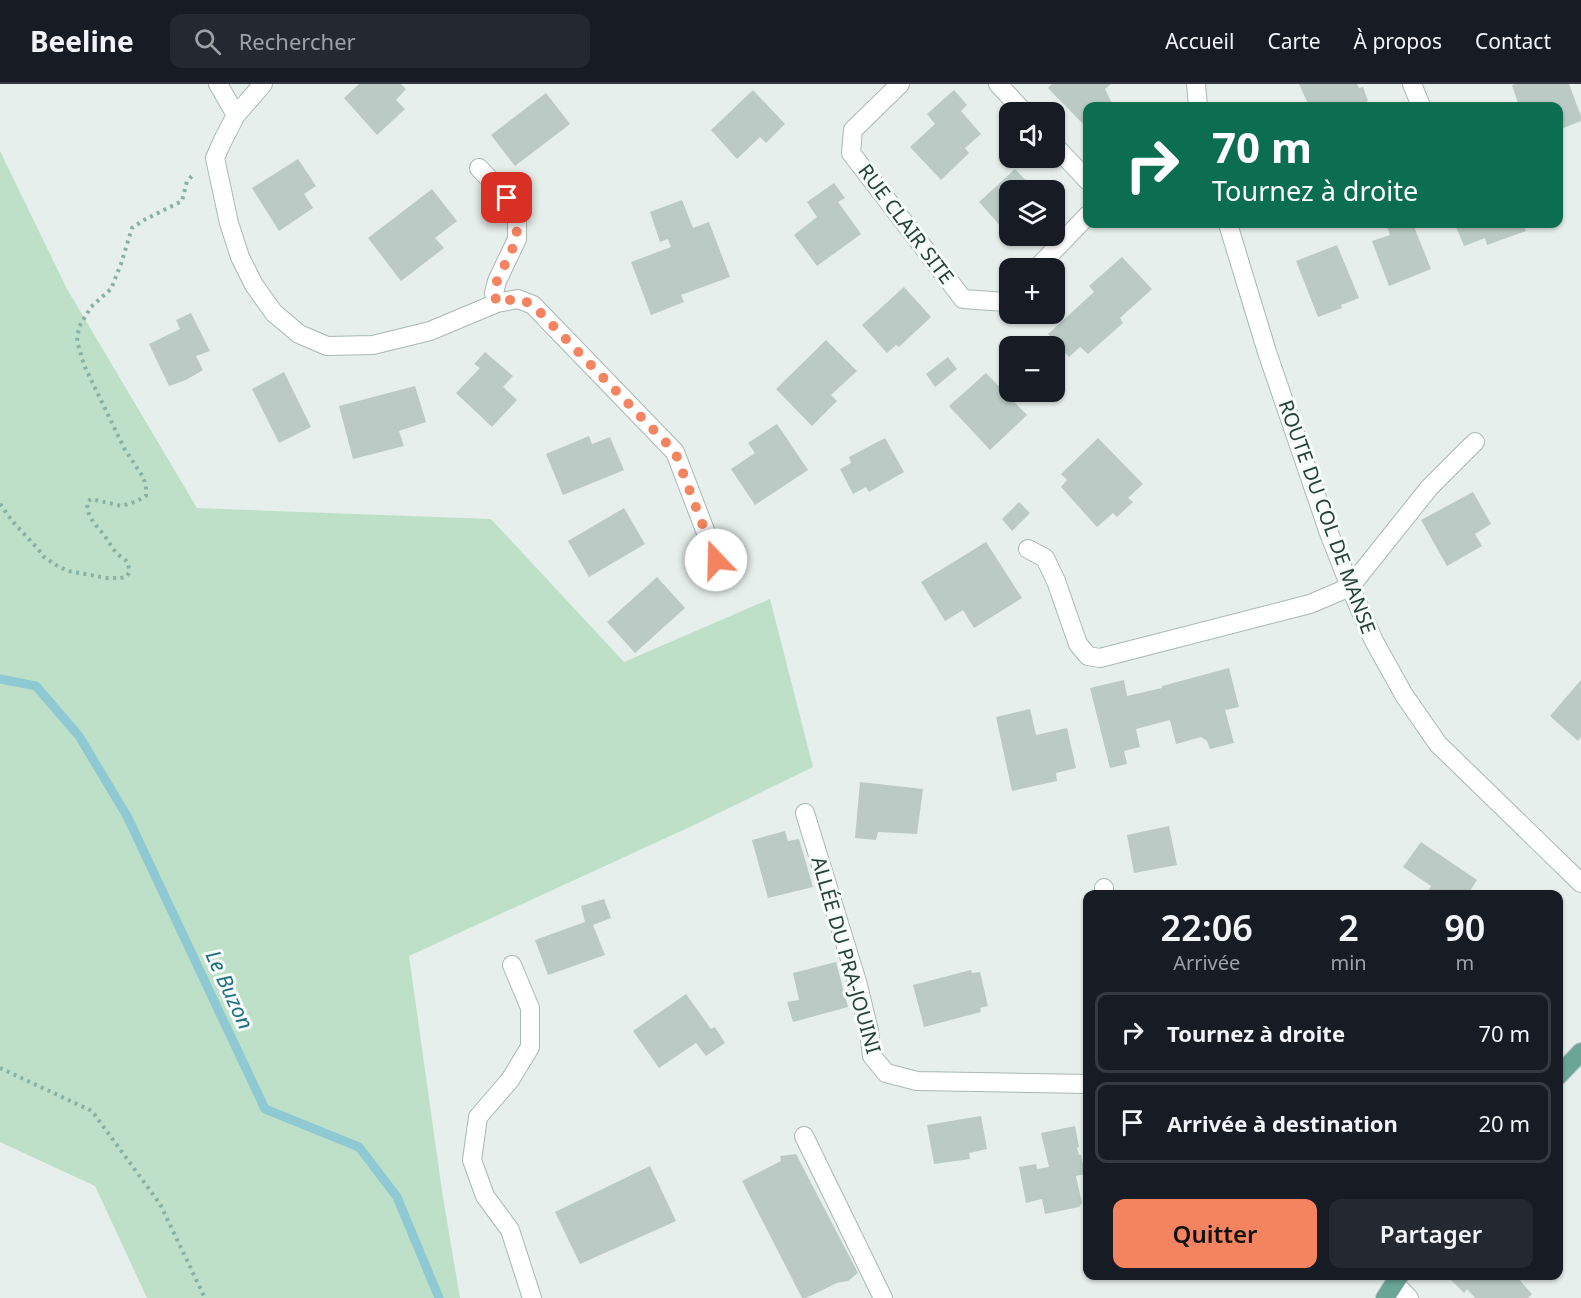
<!DOCTYPE html>
<html lang="fr">
<meta charset="utf-8">
<style>
:root{--surface:#171b24;--page:#242831;--text:#f1f3f6;--muted:#9ea1a6;--line:#363941;--accent:#f4845f}
body{margin:0;font-family:"Noto Sans",sans-serif;background:var(--page);color:var(--text);height:100vh;display:flex;flex-direction:column;font-size:22px;white-space:nowrap}
*{box-sizing:border-box;margin:0}
p{font-size:20px;color:var(--muted)}
.icon{flex:none;width:33px;height:33px;fill:none;stroke:currentColor;stroke-width:2;stroke-linecap:round;stroke-linejoin:round}
.map{position:relative;flex:1;overflow:hidden}
.drawer{position:absolute;left:1083px;top:806px;width:480px;height:390px;display:flex;flex-direction:column;background:var(--surface);border-radius:12px;box-shadow:0 2px 4px #0004}
.drawer>*{flex:none}
.banner{position:absolute;left:1083px;top:18px;width:480px;height:126px;border-radius:12px;box-shadow:0 2px 4px #0004;background:#0b6e4f;color:#fff;overflow:hidden}
.fabs{position:absolute;left:999px;top:18px;display:grid;gap:12px}
.fabs a{display:grid;place-items:center;width:66px;height:66px;border-radius:12px;background:var(--surface);box-shadow:0 2px 4px #0004;font-size:30px}
.pin{position:absolute;display:grid;place-items:center;width:51px;height:51px;color:#fff;margin:-26px;border-radius:12px;box-shadow:0 3px 9px #0006}
.me{position:absolute;width:66px;margin:-33px;rotate:339deg;stroke-linejoin:round;filter:drop-shadow(0 0 4px #0008)}
.turn{display:flex;align-items:center;gap:21px;height:126px;padding:0 30px;font-size:27px}
.turn .icon{width:78px;height:78px;stroke-width:2.5}
.turn b{display:block;font-size:42px;line-height:51px}
.eta{display:flex;justify-content:space-evenly;align-items:center;height:102px;text-align:center}
.eta b{font-size:36px;font-weight:600;line-height:42px}
.cta{display:flex;gap:12px;margin-top:auto;padding:12px 30px}
.cta a{flex:1;height:69px;border-radius:12px;background:var(--accent);color:#111;font-size:24px;font-weight:600;line-height:69px;text-align:center}
.cta a+a{background:var(--page);color:var(--text)}
ul{padding:0;list-style:none}
li{display:flex;align-items:center;gap:18px;height:81px;margin:0 12px 9px;padding:0 18px;border:3px solid var(--line);border-radius:12px}
li div{flex:1}
li b{display:block;font-size:22px}
li em{font-style:normal}
header{display:flex;align-items:center;gap:36px;box-sizing:border-box;height:84px;padding:0 30px;background:var(--surface);border-bottom:2px solid var(--line)}
header strong{font-size:28px}
nav{display:flex;gap:33px;margin-inline-start:auto;font-size:21px}
.search{width:420px;height:54px;background:var(--page);display:flex;align-items:center;gap:15px;box-sizing:border-box;padding:0 21px;border-radius:12px;color:var(--muted);font-size:22px}
.map>svg:first-child{display:block}
</style>
<header>
<strong>Beeline</strong>
<div class="search"><svg class="icon" aria-label="search" viewBox="0 0 24 24"><circle cx="10" cy="10" r="6"/><path d="M15 15l6 6"/></svg>Rechercher</div>
<nav><a>Accueil</a><a>Carte</a><a>À propos</a><a>Contact</a></nav>
</header>
<div class="map">
<svg width="1581" height="1214" viewBox="0 0 1581 1214">
<rect width="100%" height="100%" fill="#e6efeb"/>
<!-- green -->
<path fill="#bfe0c8" d="M0,67l67,138 130,219 294,11 133,143 146,-63 43,168 -121,59 -283,130 33,235 18,107h-313l-52,-112 -95,-44z"/>
<g fill="none" stroke-linecap="round" stroke-linejoin="round">
<!-- stream -->
<path stroke="#8ec9d4" stroke-width="9" d="M0,595l36,7 43,50 48,80 138,293 94,38 38,50 42,101"/>
</g>
<!-- building -->
<path fill="#bbcac4" d="M359,0h42l5,5 -10,11 9,9 -28,26 -33,-37z
M1052,0h59l-6,5 7,14 -4,3h-20v20l-2,1 -38,-39z
M1299,0h58l2,4 4,-1 5,14 -14,5h-45z
M1515,0h54l12,32v5l-23,9v-24h-49l9,-3 -6,-18z
M753,6l32,34 -19,19 -6,-6 -23,22 -26,-29z
M954,6l13,15 -6,6 20,23 -16,14 4,5 -28,27 -31,-33 25,-23 -8,-10z
M546,9l24,31 -55,42 -24,-31z
M298,75l18,27 -12,8 9,14 -34,23 -27,-43z
M1015,85l20,21h-25v47l-31,-35z
M834,99l11,15 -7,4 23,32 -44,32 -23,-31 23,-18 -10,-15z
M432,105l25,32 -22,17 9,10 -43,33 -33,-43z
M682,116l11,28 16,-6 21,55 -49,18 3,7 -33,13 -20,-53 40,-15 -3,-8 -8,3 -10,-30z
M1386,140h27l18,45 -42,17 -17,-45 18,-6z
M1455,140h68l3,7 -39,14 -2,-7 -21,8z
M1337,161l22,53 -18,7 1,3 -24,9 -22,-56z
M1122,173l30,32 -32,29 3,5 -35,31 -8,-7 -11,10 -21,-23 46,-42 -5,-6z
M904,203l27,30 -32,30 -3,-2 -9,8 -25,-28z
M191,229l19,38 -14,5 7,14 -17,10 -17,6 -20,-42 31,-15 -4,-9z
M826,256l31,31 -26,24 6,6 -25,25 -36,-37z
M485,268l28,24 -10,11 14,13 -25,27 -36,-34 24,-25 -6,-4z
M948,273l9,12 -22,18 -9,-13z
M284,288l27,55 -32,16 -27,-54z
M986,289l41,42 -37,35 -41,-44z
M415,302l11,36 -27,9 5,15 -51,13 -14,-53z
M777,340l31,46 -53,35 -24,-36 24,-16 -7,-10z
M589,352l3,8 18,-7 14,33 -61,25 -17,-41z
M885,354l19,34 -35,20 -3,-5 -13,7 -13,-25 11,-6 -2,-6z
M1098,354l45,46 -15,14 5,4 -16,15 -4,-4 -16,14 -36,-40 6,-7 -6,-6z
M1473,408l18,32 -16,10 7,12 -35,20 -26,-46z
M1019,418l11,11 -18,18 -10,-12z
M624,424l21,36 -56,33 -21,-36z
M986,458l36,56 -48,30 -11,-18 -18,11 -24,-39z
M657,493l28,31 -50,45 -28,-31z
M1229,584l10,39 -14,3 9,33 -24,6 -3,-8 -6,-4 -25,7 -6,-24 -34,9 4,18 -16,4 3,13 -17,4 -20,-80 34,-8 3,16 35,-8v-2z
M1581,596v57l-3,4 -28,-25z
M1030,625l6,26 31,-7 9,40 -20,5 1,8 -45,10 -16,-74z
M860,698l63,7 -6,45 -39,-2 -2,8 -21,-2z
M1169,742l8,39 -43,8 -7,-38z
M785,747l3,10 11,-2 14,48 -45,11 -16,-58z
M1421,758l56,38 -9,14h-41l4,-8 -28,-19z
M604,815l7,19 -18,7 12,30 -57,20 -13,-35 50,-18 -4,-16z
M836,878l12,45 -55,15 -6,-20 12,-2 -6,-27z
M971,886l1,3 8,-1 8,34 -8,2 1,4 -57,15 -11,-42z
M686,910l25,35 4,-2 10,16 -19,13 -10,-13 -37,25 -26,-37z
M981,1032l6,33 -18,4 1,6 -36,5 -7,-39z
M1075,1042l4,21 -2,1 2,7h2l4,19 -9,2 6,27 -3,4 -34,7 -3,-15 -16,4 -7,-36 17,-3 1,5 12,-2 -8,-34z
M796,1070l62,119 -10,8 -11,2 -31,15h-4l-60,-117 39,-20 -1,-5z
M650,1082l26,55 -96,43 -25,-52z
M1457,1191h58l17,19 -4,4h-53l-8,-9 -3,4 -13,-13z"/>
<g fill="none" stroke-linecap="round" stroke-linejoin="round">
<!-- minor casing -->
<g stroke="#a8b8b2" stroke-width="20">
<path id="minor" d="M218,0l18,31
M263,0l-27,31 -14,27 -7,16 14,65 11,34 14,28 20,28 25,21 28,12 46,-1 57,-14 67,-28 21,-4 15,6 142,147 41,107
M900,0l-47,46 -2,23 112,146 43,3 4,-4
M998,0l26,28
M1196,0l2,22
M1412,0l9,22
M1054,61l34,36
M479,84l28,30 10,17v24l-20,42 -3,12 3,10
M1228,140l39,128 62,181 21,54 24,54 30,54 34,49 143,139
M1037,184l51,-53
M1028,465l17,9 11,23 22,63 10,12 12,2 210,-54 40,-17 79,-99 46,-46
M805,729l53,172 11,46 3,25 14,17 31,8 171,3
M1104,804v6
M512,881l18,43v39l-20,33 -32,37 -6,43 13,36 25,34 22,68
M804,1052l79,162
M1394,1199l15,15"/>
</g>
<!-- major casing -->
<g stroke="#c2cac8" stroke-width="20">
<path id="major" d="M1558,992l23,-24
M1385,1214l15,-23"/>
</g>
<!-- path -->
<path stroke="#86b3a5" stroke-width="4" stroke-dasharray="3 4.5" stroke-linecap="butt" d="M0,420l13,18 25,27 6,8 12,8 12,6 39,7h13l6,-1 3,-4c0,-16 -6,-12 -14,-22 -4,-5 -7,-11 -11,-16 -9,-11 -17,-18 -17,-33l4,-3 31,7 15,-5 9,-5v-10l-3,-9 -19,-29 -40,-83 -7,-24 2,-14 12,-20 20,-18 10,-25 11,-36 12,-8 38,-19 5,-20 6,-6
M0,984l92,43 68,93 45,94"/>
<!-- minor -->
<use href="#minor" stroke="#fff" stroke-width="18"/>
<!-- major -->
<use href="#major" stroke="#6aa596" stroke-width="18"/>
</g>
<g fill="none" stroke-linecap="round" stroke-linejoin="round">
<!-- route -->
<path stroke="#f4845f" stroke-width="10" stroke-dasharray="0 18" d="M507,114l9,17 1,24 -20,42 -3,12 3,10 21,-5 15,7 142,147 41,108"/>
</g>
<g text-anchor="middle" stroke-width="6" stroke-linejoin="round" paint-order="stroke">
<!-- street labels -->
<g font-size="20" fill="#24423a" stroke="#f7fbf9">
<text transform="translate(906 140) rotate(53)" y="7">RUE CLAIR SITE</text>
<text transform="translate(1327 433) rotate(70)" y="7">ROUTE DU COL DE MANSE</text>
<text transform="translate(846 871) rotate(74)" y="7">ALLÉE DU PRA-JOUINI</text>
</g>
<!-- water labels -->
<g font-size="21" font-style="italic" fill="#1c6f80" stroke="#f7fbf9">
<text transform="translate(229 906) rotate(65)" y="7">Le Buzon</text>
</g>
</g>
</svg>
<div class="fabs">
<a><svg class="icon" aria-label="sound" viewBox="0 0 24 24"><path d="M4 9h4l5-4v14l-5-4H4zM17 9q2 3 0 6"/></svg></a>
<a><svg class="icon" aria-label="layers" viewBox="0 0 24 24"><path d="M12 4l9 5-9 5-9-5zM3 14l9 5 9-5"/></svg></a>
<a>+</a>
<a>−</a>
</div>
<div class="pin" style="left:507px;top:114px;background:#d93025"><svg class="icon" aria-label="arrive" viewBox="0 0 24 24"><path d="M6 21V4h12l-3 4 3 4H6"/></svg></div>
<svg class="me" style="left:716px;top:476px" viewBox="-20 -20 40 40"><circle r="19" fill="#fff"/><path d="M0-13L10 11 0 6-10 11z" fill="#f4845f"/></svg>
<div class="banner">
<div class="turn"><svg class="icon" aria-label="right" viewBox="0 0 24 24"><path d="M7 20v-9h11M14 6l5 5-5 5"/></svg><div><b>70 m</b>Tournez à droite</div></div>
</div>
<section class="drawer">
<div class="eta">
<div><b>22:06</b><p>Arrivée</p></div>
<div><b>2</b><p>min</p></div>
<div><b>90</b><p>m</p></div>
</div>
<ul>
<li><svg class="icon" aria-label="right" viewBox="0 0 24 24"><path d="M7 20v-9h11M14 6l5 5-5 5"/></svg><div><b>Tournez à droite</b></div><em>70 m</em></li>
<li><svg class="icon" aria-label="arrive" viewBox="0 0 24 24"><path d="M6 21V4h12l-3 4 3 4H6"/></svg><div><b>Arrivée à destination</b></div><em>20 m</em></li>
</ul>
<div class="cta"><a>Quitter</a><a>Partager</a></div>
</section>
</div>
